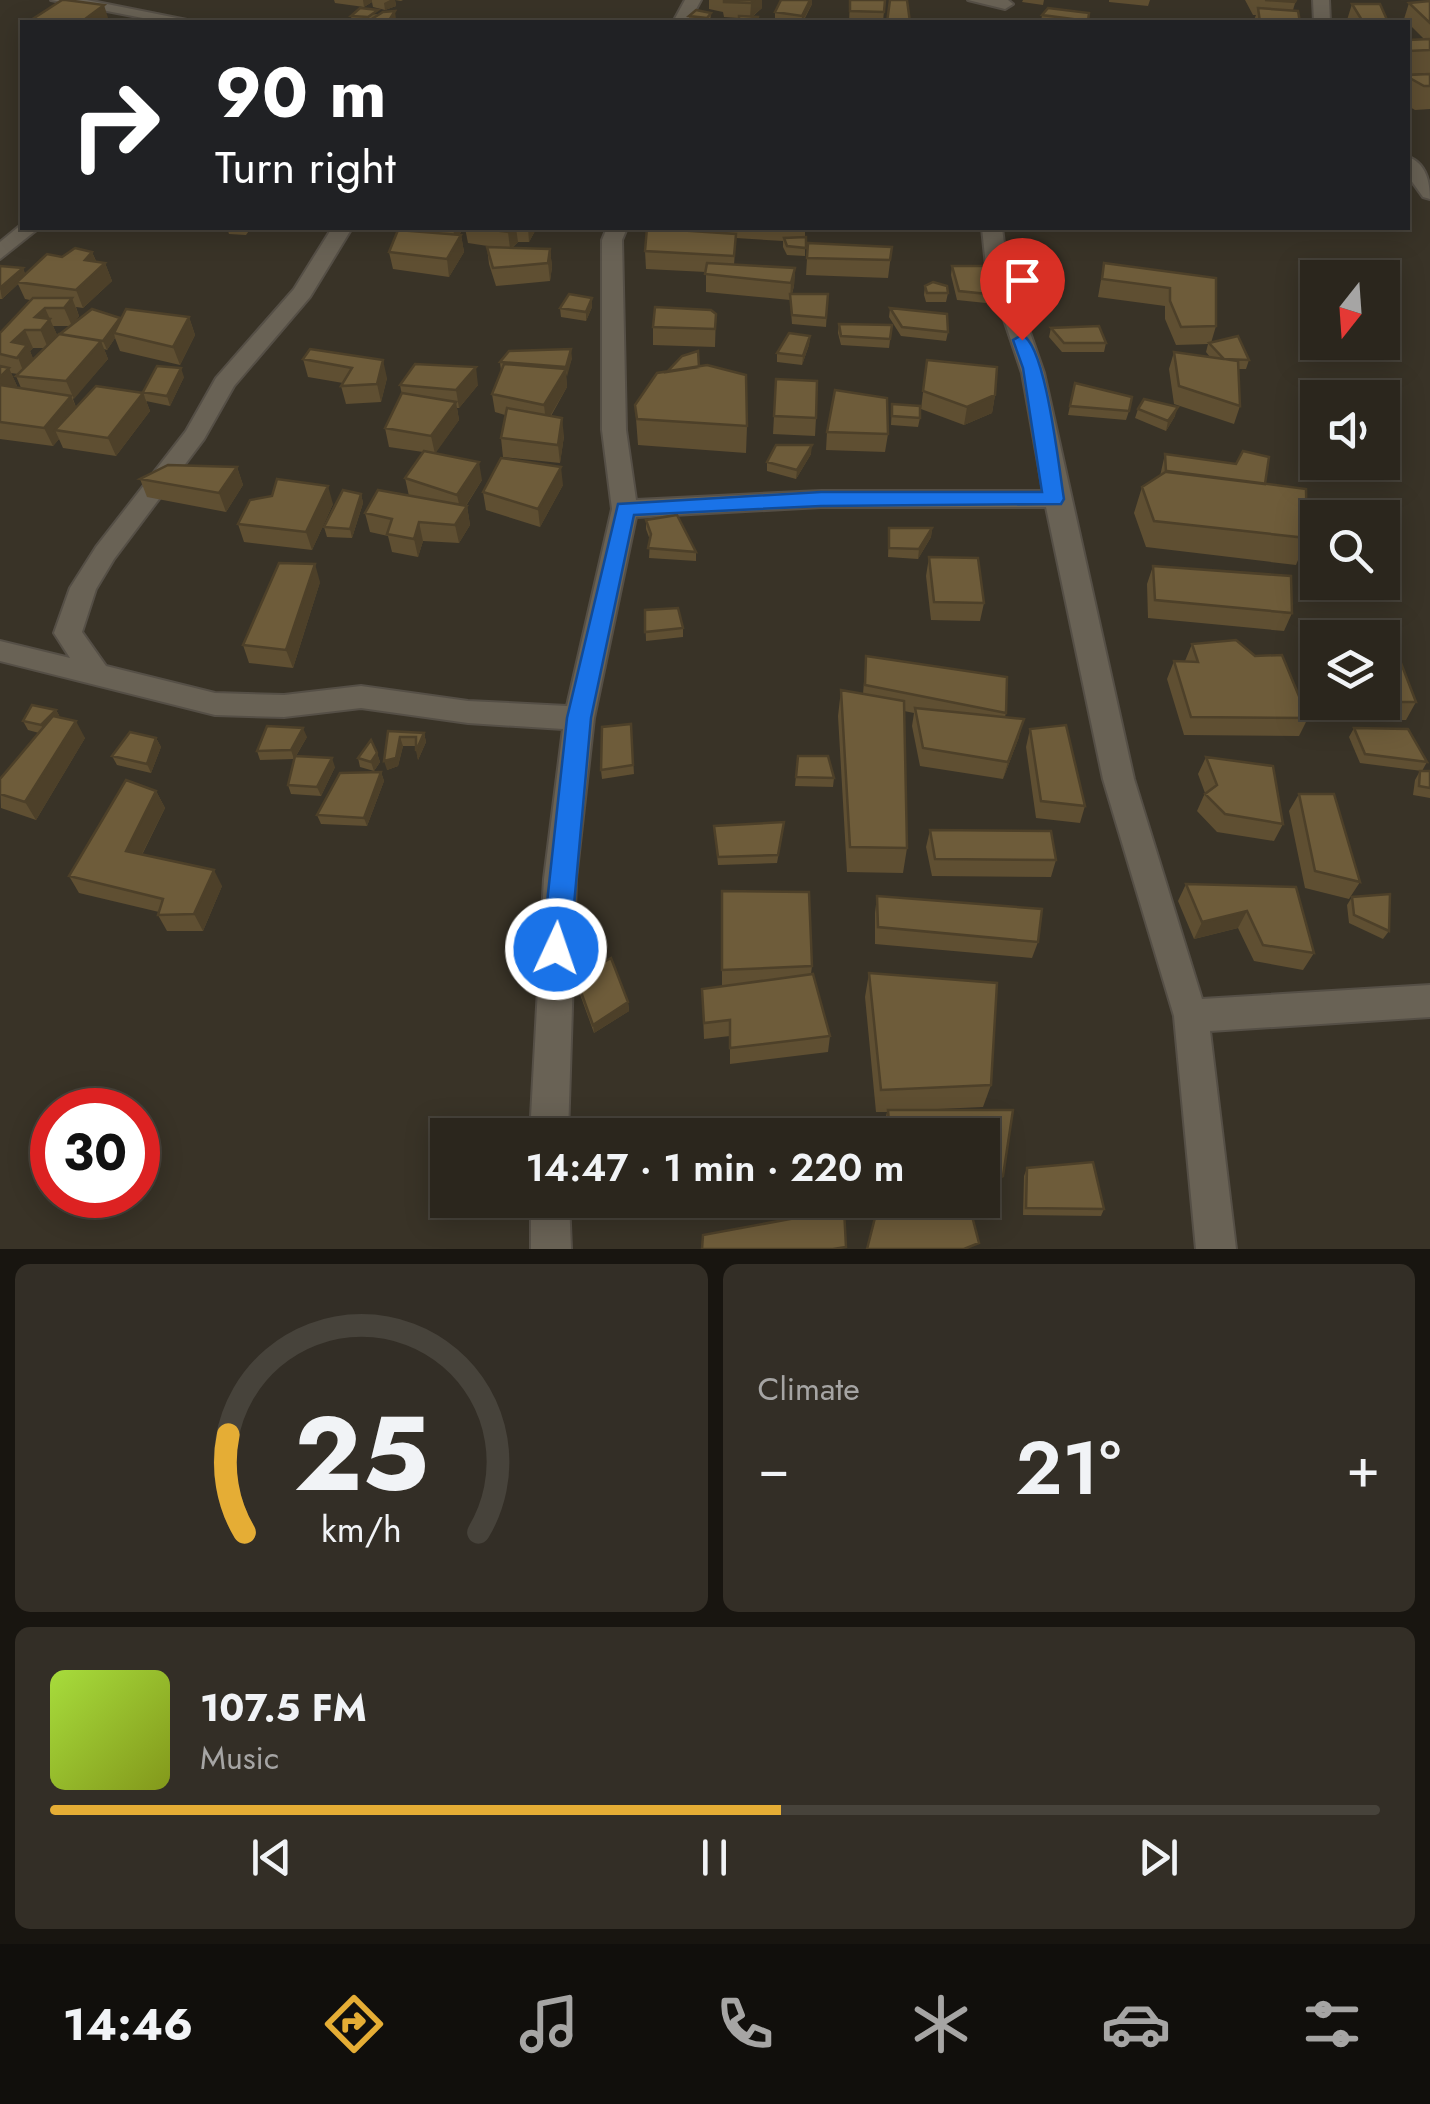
<!DOCTYPE html>
<meta charset="utf-8">
<style>
body{margin:0;font-family:Jost,sans-serif;background:#332e26;color:#f1f3f6;height:100vh;display:flex;flex-direction:column;font-size:38px;white-space:nowrap}
*{box-sizing:border-box;margin:0}
p{font-size:32px;color:#a6a5a4}
.icon{flex:none;width:55px;height:55px;fill:none;stroke:currentColor;stroke-width:2;stroke-linecap:round;stroke-linejoin:round}
.map{position:relative;height:1249px;overflow:hidden}
.drawer{display:flex;flex-direction:column;gap:15px;padding:15px;background:#181510;flex:1}
.drawer>*{flex:none}
.banner{position:absolute;left:20px;top:20px;width:1390px;height:210px;border-radius:0px;box-shadow:0 5px 25px #0003,0 0 0 2px #47433b;background:#202124;color:#fff;overflow:hidden}
.needle{width:65px;rotate:197deg}
.buttons{position:absolute;left:1300px;top:260px;display:grid;gap:20px}
.buttons a{display:grid;place-items:center;width:100px;height:100px;border-radius:0px;background:#2b261d;box-shadow:0 5px 25px #0003,0 0 0 2px #47433b;font-size:50px}
.speed{position:absolute;left:30px;top:1088px;display:flex;gap:20px;font-size:50px;font-weight:700;text-align:center}
.speed>*{display:grid;place-content:center;width:130px;height:130px;border-radius:50%;background:#2b261d;box-shadow:0 5px 25px #0003,0 0 0 2px #47433b;line-height:1}
.speed .limit{border:15px solid #d22;background:#fff;color:#111}
.pin{position:absolute;display:grid;place-items:center;width:85px;height:85px;color:#fff;margin:-102px -42px;border-radius:50% 50% 50% 0;rotate:-45deg;box-shadow:0 0 10px #0007}
.pin .icon{rotate:45deg}
.me{position:absolute;width:110px;margin:-55px;rotate:3deg;stroke-linejoin:round;filter:drop-shadow(0 0 8px #0008)}
.turn{display:flex;align-items:center;gap:35px;height:210px;padding:0 30px;font-size:45px}
.turn .icon{width:130px;height:130px;stroke-width:2.5}
.turn b{display:block;font-size:70px;line-height:85px}
.big{font-size:75px;font-weight:600;line-height:1.1}
.drawer .card{flex:1;display:flex;flex-direction:column;justify-content:center;gap:15px;min-width:0;padding:0 35px;border-radius:15px;background:#332e26}
.drawer .dial{align-items:center;gap:0}
.dial svg{height:260px;overflow:visible;fill:none;stroke:#47433b;stroke-width:7;stroke-linecap:round;text-anchor:middle}
.dial text{fill:#f1f3f6;stroke:none}
.song{display:flex;align-items:center;gap:30px}
.cover{width:120px;height:120px;border-radius:15px;background:linear-gradient(135deg,hsl(80 70% 55%),hsl(70 70% 35%))}
.played{height:10px;border-radius:5px;background:linear-gradient(90deg,#e5ad35 55%,#47433b 55%)}
.keys{display:flex;justify-content:space-around;direction:ltr}
.heat{display:flex;justify-content:space-between;align-items:center;font-size:55px;direction:ltr}
.drawer .tiles{flex:1;display:grid;gap:15px;grid-template-columns:1fr 1fr}
.card:last-child{grid-column:span 2}
.trip{position:absolute;left:430px;top:1118px;width:570px;height:100px;border-radius:0px;background:#2b261d;box-shadow:0 5px 25px #0003,0 0 0 2px #47433b;font-weight:600;line-height:100px;text-align:center}
.dock{display:flex;height:160px;justify-content:space-around;align-items:center;background:#110f0c;color:#a6a5a4}
.dock .icon{width:70px;height:70px}
.dock .selected{color:#e5ad35}
.dock b{font-size:45px;color:#f1f3f6}
.map>svg:first-child{display:block}
</style>
<div class="map">
<svg width="1430" height="1249" viewBox="0 0 1430 1249">
<rect width="100%" height="100%" fill="#393327"/>
<g fill="none" stroke-linecap="round" stroke-linejoin="round">
<defs>
<path id="minor" d="M51,0H87L197,22H163Z
M685,0H701L689,22H673Z
M968,0H1008L1013,4L1005,9Z
M22,224V228H39L0,259V242Z
M332,228H352L310,297L234,386L204,439L114,559L96,589L82,632L106,666L215,693L284,695L361,686L468,701L567,706L612,509L602,430V240L607,228H627L622,240L626,430L636,500L821,491H1043L1022,373L986,266L982,228H1002L1007,266L1044,373L1134,779L1202,999L1430,985V1017L1210,1031L1236,1249H1196L1174,1016L1103,779L1046,507H821L636,517L594,718L576,879L568,1135H530L544,879L563,729L468,723L361,708L284,717L215,715L0,661V641L70,658L54,633L70,588L96,547L186,431L216,378L294,289Z
M531,1200H569L571,1249H531Z"/>
<path id="tertiary" d="M1313,0H1329L1330,22H1314Z
M1408,157C1426,163 1430,182 1430,199L1423,197L1408,176Z"/>
</defs>
<!-- minor casing -->
<use href="#minor" stroke="#554f46" stroke-width="4"/>
<!-- tertiary casing -->
<use href="#tertiary" stroke="#554f46" stroke-width="4"/>
<!-- minor -->
<use href="#minor" fill="#696255" fill-rule="evenodd"/>
<!-- tertiary -->
<use href="#tertiary" fill="#696255" fill-rule="evenodd"/>
</g>
<!-- wall -->
<path fill="#5f4f32" fill-rule="evenodd" d="M334,0H403L401,1L395,0L396,6L385,10L373,7L372,2L364,7L335,3Z
M709,0H762V8L752,17L758,22H739V18L724,17L723,12L709,9Z
M781,0H812V4L803,22L775,20V12Z
M850,0H885L883,22H849Z
M1023,0H1044L1043,5L1022,2Z
M1109,0H1150L1148,6L1109,2Z
M1245,0H1296L1293,10L1300,22H1253L1256,15H1253Z
M1430,1V73L1408,74V40L1424,39L1404,19L1409,3Z
M1352,4L1388,22H1349L1347,20Z
M711,13L710,22H689V16Z
M1089,13L1088,22H1041L1042,15Z
M379,14L396,19L394,22H352L351,16Z
M1430,74V109L1415,110L1408,106V75Z
M227,228H251L246,235L229,234Z
M385,228H464L459,235H461L464,252L449,277L393,269L389,252L397,232L386,231Z
M465,228H534L535,231L529,242H518L512,248L550,249L552,267L550,281L496,286L489,264L487,247H494L468,243Z
M713,228H805V256L787,255L783,247V241L736,238L734,265L795,268L794,286L792,294H828L826,327L792,324L790,299V300L706,292V272L646,269L645,251L713,232Z
M808,243L892,247L888,278L806,275Z
M92,252L96,261L105,263L112,281L83,308L76,307L79,316L74,323L120,318V320L189,317L195,335L180,365L120,351L115,338L107,350L104,349L108,359L73,399L76,407L143,393L150,411L116,456L63,448L59,439L53,446L0,439V333L30,300L25,299L18,284L2,299H0V266L23,268L25,274L62,257ZM53,326H70L57,335ZM33,348H44L33,359L30,351ZM11,373L18,374L16,376L21,388L15,387L17,386Z
M1104,263L1216,278V326L1211,343L1249,360L1246,369H1238L1240,406L1234,424L1174,404L1169,369L1174,352L1210,357L1206,352L1208,344L1176,345L1165,319V306L1098,297Z
M952,266L988,294L986,303L957,300L951,275Z
M925,286L948,293L946,302H926L924,295Z
M592,307L586,321L561,317L560,308Z
M890,308L948,332L946,341L901,336L889,317Z
M716,314L715,347L653,345V327Z
M839,324L892,325L889,348L841,345L838,333Z
M1051,328L1106,343L1104,352H1062L1049,337Z
M810,336L809,345L802,365L777,362V353Z
M310,349L387,378L381,402L346,404L341,386L343,383L308,377L303,359Z
M572,358L566,376L567,387L551,416L564,436L560,463L503,457L501,438L505,415L495,412L492,394L501,371L500,362Z
M927,360L995,395L992,413L964,425L921,409Z
M699,367L747,426L746,453L638,445L635,405Z
M184,377L170,406L146,401L143,392Z
M776,379L816,418L815,436L773,434Z
M1075,383L1129,411L1126,420L1068,415Z
M400,385H478L459,408H457L459,420L435,453L482,480L466,506H467L470,525L459,543L423,541L418,557L392,552L388,536L370,532L365,513L409,496L405,478L423,452L389,447L385,428L402,395Z
M892,404L920,418L918,427L891,425Z
M1138,409L1175,416L1166,431L1135,418Z
M827,432L888,434L885,452L826,450Z
M811,454L796,479L767,471V462Z
M1165,454L1265,484L1307,538L1296,565L1146,547L1134,513L1142,487L1160,476Z
M237,467L243,485L226,512L147,497L140,479Z
M563,485L540,527L486,510L483,492Z
M361,494L363,503L352,538L327,537L324,527Z
M333,504L312,550L244,542L238,524Z
M646,520L696,552V561L649,558L650,540L646,529Z
M889,528H932L931,537L918,559L888,557Z
M929,557L984,603L980,621L931,620L926,576Z
M1153,566L1292,613L1284,631L1148,618L1147,584Z
M320,582L293,668L249,663L243,645Z
M645,610L683,628V637L646,641Z
M1389,632L1416,702L1406,720H1362L1358,702H1382V638H1354L1355,635Z
M1192,644L1308,718L1299,736L1184,735L1167,679L1174,661H1185Z
M866,656L1006,713L1005,717L1019,737L1003,779L920,766L912,726L914,713L904,711L907,848L903,873L847,872L838,716L841,690L863,694Z
M56,710L60,717L85,738L36,820L1,808L0,779L39,733L28,730L23,721Z
M631,724L634,774L602,779L601,770Z
M1354,728L1427,762L1422,771L1360,763L1349,737Z
M1030,729L1085,806L1080,823L1036,818L1026,747Z
M388,731L424,733L426,742L418,760L416,746H403L398,766L387,770Z
M307,737L296,756L335,767L321,796L291,794L288,785L294,759L260,760L257,751Z
M156,738L161,747L151,773L117,765L112,756Z
M377,753L380,762L374,771L360,767L358,758Z
M798,756L834,778L833,787L795,786Z
M1206,757L1283,824L1274,841L1217,832L1197,811L1205,793L1198,774Z
M1420,771H1430V798L1413,795L1415,780Z
M381,772L384,781L367,826L321,824L317,815Z
M156,791L165,808L142,855L222,886L203,931H167L158,915L159,912L79,893L69,876Z
M1299,794L1360,882L1349,899L1305,888L1289,811Z
M714,826L783,831L777,863L718,865Z
M930,830L1056,860L1051,877L932,876L926,847Z
M1186,884L1296,887L1314,953L1303,970L1254,961L1238,928L1194,939L1178,901Z
M722,891L812,966L811,974L830,1036L828,1052L730,1064V1036L704,1039L702,989L722,986Z
M877,896L1038,942L1032,958L875,944V913Z
M1352,897L1389,931L1383,939L1349,923L1347,905Z
M869,973L997,983L991,1085L983,1107L916,1110H1013L1003,1176L997,1190H982V1135H885L884,1125L887,1112H876L865,997Z
M576,978L628,1002L629,1011L594,1033L577,986Z
M1027,1168L1104,1209L1101,1216L1023,1215L1024,1176Z"/>
<!-- shaded-wall -->
<path fill="#4d4029" d="M363,0H372V2L364,7Z
M390,0H395L396,6L385,10L384,3Z
M754,0H762V8L750,18L751,3Z
M810,0H812V4L802,22V16Z
M104,5L109,21L107,22H81Z
M395,11L396,19L394,22H388Z
M453,228H464L455,240Z
M513,228H516L518,242L510,249L508,232Z
M528,228H534L535,231L529,242Z
M461,235L464,252L449,277L447,259Z
M550,249L552,267L550,281L548,263Z
M92,252L99,269L105,263L112,281L83,308L76,290L85,260Z
M23,268L26,277L17,282L18,284L2,299L0,288Z
M795,268L794,286L790,300L791,283Z
M72,298L79,316L72,326L64,308Z
M592,298V307L586,321V312Z
M45,308L58,337L48,348L35,317Z
M189,317L195,335L180,365L173,347Z
M120,318L123,327L114,333L115,338L107,350L103,341Z
M25,330L33,348L30,351L35,363L25,376L12,342Z
M810,336L809,345L802,365L803,356Z
M101,341L108,359L74,399L66,381Z
M571,349L572,358L567,377L566,367Z
M383,360L387,378L381,402L377,384Z
M476,367L478,385L459,408L456,390Z
M9,368L17,386L0,404V377Z
M181,368L184,377L170,406L167,396Z
M566,369L567,387L546,423L544,405Z
M143,393L150,411L116,456L108,438Z
M995,395L992,413L964,425L967,407Z
M71,396L79,414L55,430L59,439L53,446L44,428Z
M456,402L459,420L435,454L431,436Z
M1178,407L1175,416L1166,431L1168,421Z
M562,418L564,436L560,463L558,445Z
M812,445L811,454L796,479L797,470Z
M479,462L482,480L461,513L457,495Z
M237,467L243,485L226,512L219,493Z
M561,467L563,485L540,527L538,509Z
M328,486L333,504L312,550L306,532Z
M361,494L363,503L352,538L350,529Z
M467,506L470,525L459,543L455,525Z
M419,522L423,541L418,557L414,539Z
M932,528L931,537L918,559L919,549Z
M315,564L320,582L293,668L286,650Z
M56,710L61,719L46,734L41,725Z
M1024,719L1019,737L1003,779L1008,762Z
M76,721L85,738L36,820L25,802Z
M303,728L307,737L294,759L291,750Z
M424,733L426,742L418,760L416,751Z
M400,737L403,746L398,766L387,770L384,761Z
M156,738L161,747L151,773L147,764Z
M377,753L380,762L374,771L371,762Z
M332,758L335,767L321,796L317,787Z
M381,772L384,781L367,826L364,818Z
M156,791L165,808L135,868L126,851Z
M214,870L222,886L203,931L194,914Z
M1247,911L1238,928L1194,939L1202,922Z
M628,1002L629,1011L594,1033L593,1025Z"/>
<!-- building -->
<path fill="#6e5c3a" stroke="#4d4029" stroke-width="2.5" d="M62,0H66L104,5L81,22H28Z
M724,0H754L751,3L724,2Z
M781,0H810L802,16L775,12Z
M850,0H885L884,12L850,11Z
M890,0H907L910,22H887Z
M1265,0H1296L1295,2Z
M1430,1V23L1409,3Z
M1352,4H1380L1388,22H1363Z
M360,8L378,10L368,17L351,16Z
M1048,8L1089,13L1088,21L1042,15Z
M1258,8L1298,11L1300,22H1260Z
M696,10L711,13L707,18L689,16Z
M395,11L388,22H367L383,12Z
M739,16L758,17L757,22L739,20Z
M1430,39V50L1408,51V40Z
M1430,74V86H1424L1408,77V75Z
M478,228H513L508,232Z
M647,228L736,234L734,256L645,251Z
M398,230L461,235L447,259L389,252Z
M806,237V248L787,246L784,238Z
M808,243L892,247L890,260L807,258Z
M487,247L550,249L548,263L493,268Z
M75,248L92,252L85,260L105,263L76,290L17,282L47,254L62,257Z
M707,263L795,268L791,283L705,274Z
M1104,263L1216,278V326L1181,327L1170,301V288L1102,279Z
M0,266L23,268L0,288Z
M952,266H987L988,294L959,291Z
M933,282L947,286L948,293H927L925,286Z
M569,294L592,298L586,312L560,308Z
M790,294H828L826,318L792,315Z
M33,298H72L64,308H45L35,317L50,319L41,330H25L12,342L27,345L17,358L0,354V333Z
M655,307L711,310L716,314L715,329L653,327Z
M890,308L947,314L948,332L902,327Z
M92,309L120,318L103,341L60,334Z
M126,309L189,317L173,347L114,333Z
M839,324L892,325L890,339L841,336Z
M1099,326L1106,343H1064L1051,328Z
M789,333L810,336L803,356L777,353Z
M59,334L101,341L66,381L16,376Z
M1238,336L1249,360L1224,359L1209,343Z
M310,349L383,360L377,384L341,386L352,368L303,359Z
M571,349L566,367L500,362L509,351Z
M698,351L699,367L667,372L682,356Z
M1174,352L1238,361L1240,406L1179,386Z
M927,360L997,367L995,395L967,407L923,391Z
M415,364L476,367L456,390L400,385Z
M504,364L566,369L544,405L492,394Z
M707,365L746,375L747,426L637,419L635,405L657,373Z
M0,366L9,368L0,377Z
M157,366L181,368L167,396L143,392Z
M776,379L817,381L816,418L774,416Z
M1075,383L1132,397L1129,411L1070,406Z
M0,385L71,396L44,428L0,422Z
M96,386L143,393L108,438L55,430Z
M835,390L887,398L888,434L827,432Z
M402,393L456,402L431,436L385,428Z
M1144,399L1178,407L1168,421L1138,409Z
M892,404L920,406V418L892,416Z
M507,408L562,418L558,445L501,438Z
M776,445H812L797,470L767,462Z
M424,451L479,462L457,495L405,478Z
M1243,451L1269,457L1265,484L1166,472L1165,454L1236,464Z
M501,458L561,467L538,509L483,492Z
M168,465L237,467L219,493L140,479Z
M1167,471L1306,489L1307,538L1154,521L1142,487Z
M277,479L328,486L306,532L238,524L250,500L272,496Z
M343,490L361,494L350,529L324,527Z
M378,490L467,506L455,525L419,522L414,539L387,534L392,519L365,513Z
M677,515L696,552L648,548L651,534L646,520Z
M889,528H932L919,549L889,548Z
M929,557L978,558L984,603L934,602Z
M279,563L315,564L286,650L243,645Z
M1153,566L1291,576L1292,613L1155,600Z
M678,608L683,628L645,632V610Z
M1389,632L1416,702H1382V638H1355V635Z
M1236,640L1255,656L1282,655L1308,718L1191,717L1174,661L1198,662L1192,644Z
M866,656L1007,677L1006,713L865,685Z
M841,690L904,701L907,848L850,847Z
M32,705L56,710L41,725L23,721Z
M915,708L1024,719L1008,762L923,748Z
M53,716L76,721L25,802L0,794V779Z
M631,724L633,765L601,770L602,727Z
M1066,725L1085,806L1041,801L1030,729Z
M267,726L303,728L291,750L257,751Z
M1354,728L1408,729L1427,762L1365,754Z
M388,731L424,733L416,751V737H400L396,758L384,761Z
M130,732L156,738L147,764L112,756Z
M371,740L377,753L371,762L358,758Z
M295,756L332,758L317,787L288,785Z
M798,756H828L834,778L796,777Z
M1206,757L1273,766L1283,824L1225,814L1205,794L1217,785Z
M1420,771H1430V788L1419,786Z
M381,772L364,818L317,815L340,773Z
M126,780L156,791L126,851L214,870L194,914L158,915L163,899L69,876Z
M1299,794H1334L1360,882L1315,871Z
M784,822L778,855L718,857L714,826Z
M930,830L1051,831L1056,860L935,859Z
M1186,884L1296,887L1314,953L1263,945L1247,911L1202,922Z
M722,891L809,892L812,966L722,970Z
M1390,894L1389,931L1354,915L1352,897Z
M877,896L1042,909L1038,942L878,927Z
M611,958L628,1002L593,1025L576,978Z
M869,973L997,983L991,1085L881,1090Z
M813,974L830,1036L730,1048V1020L704,1023L702,989Z
M888,1110H1013L1003,1176H982V1135H890Z
M728,1132V1135H625Z
M1093,1162L1104,1209L1026,1208L1027,1168Z
M878,1206L971,1212L979,1243L964,1249H867Z
M844,1209L846,1247L833,1249H702L703,1235Z"/>
<!-- route -->
<path fill="#1a73e8" stroke="#114b97" stroke-width="2.5" d="M1022,335C1046,344 1059,470 1064,499L1061,504L821,506L634,515L591,718L570,949L566,958L556,962L546,958L542,949L567,718L618,504L821,492H1042L1023,368L1013,340Z"/>
</svg>
<div class="buttons">
<a><svg class="needle" viewBox="-14 -14 28 28"><path d="M0-13l5 13h-10z" fill="#e53935"/><path d="M0 13l5-13h-10z" fill="#a6a5a4"/></svg></a>
<a><svg class="icon" aria-label="sound" viewBox="0 0 24 24"><path d="M4 9h4l5-4v14l-5-4H4zM17 9q2 3 0 6"/></svg></a>
<a><svg class="icon" aria-label="search" viewBox="0 0 24 24"><circle cx="10" cy="10" r="6"/><path d="M15 15l6 6"/></svg></a>
<a><svg class="icon" aria-label="layers" viewBox="0 0 24 24"><path d="M12 4l9 5-9 5-9-5zM3 14l9 5 9-5"/></svg></a>
</div>
<div class="speed"><div class="limit">30</div></div>
<div class="pin" style="left:1022px;top:340px;background:#d93025"><svg class="icon" aria-label="arrive" viewBox="0 0 24 24"><path d="M6 21V4h12l-3 4 3 4H6"/></svg></div>
<svg class="me" style="left:556px;top:949px" viewBox="-20 -20 40 40"><circle r="17" fill="#1a73e8" stroke="#fff" stroke-width="3"/><path d="M0-11L8 9 0 5-8 9z" fill="#fff"/></svg>
<div class="trip">14:47 · 1 min · 220 m</div>
<div class="banner">
<div class="turn"><svg class="icon" aria-label="right" viewBox="0 0 24 24"><path d="M7 20v-9h11M14 6l5 5-5 5"/></svg><div><b>90 m</b>Turn right</div></div>
</div>
</div>
<section class="drawer">
<div class="tiles">
<div class="card dial"><svg viewBox="0 0 100 80">
<path d="M14 69A42 42 0 1 1 86 69"/>
<path d="M14 69A42 42 0 0 1 9 39" stroke="#e5ad35"/>
<text x="50" y="56" font-size="32" font-weight="700">25</text>
<text x="50" y="72" font-size="11">km/h</text>
</svg></div>
<div class="card"><p>Climate</p>
<div class="heat"><a>−</a><b class="big">21°</b><a>+</a></div>
</div>
<div class="card">
<div class="song"><i class="cover"></i><div><b>107.5 FM</b><p>Music</p></div></div>
<div class="played"></div>
<div class="keys"><svg class="icon" aria-label="previous" viewBox="0 0 24 24"><path d="M18 5L8 12l10 7zM5 5v14"/></svg><svg class="icon" aria-label="pause" viewBox="0 0 24 24"><path d="M8 5v14M16 5v14"/></svg><svg class="icon" aria-label="next" viewBox="0 0 24 24"><path d="M6 5l10 7-10 7zM19 5v14"/></svg></div>
</div>
</div>
</section>
<nav class="dock">
<b>14:46</b>
<svg class="icon selected" aria-label="directions" viewBox="0 0 24 24"><path d="M12 3l9 9-9 9-9-9zM9 14v-3h6M13 9l2 2-2 2"/></svg>
<svg class="icon" aria-label="music" viewBox="0 0 24 24"><path d="M9 18V5l10-2v13"/><circle cx="6" cy="18" r="3"/><circle cx="16" cy="16" r="3"/></svg>
<svg class="icon" aria-label="phone" viewBox="0 0 24 24"><path d="M5 4h4l2 5-3 2q2 4 5 5l2-3 5 2v4C11 20 4 13 5 4z"/></svg>
<svg class="icon" aria-label="climate" viewBox="0 0 24 24"><path d="M12 3v18M4 7l16 10M4 17L20 7"/></svg>
<svg class="icon" aria-label="car" viewBox="0 0 24 24"><path d="M5 17H2v-5l4-1 3-4h7l3 4 3 1v5h-3M9 17h6M6 11h13"/><circle cx="7" cy="17" r="2"/><circle cx="17" cy="17" r="2"/></svg>
<svg class="icon" aria-label="filters" viewBox="0 0 24 24"><path d="M4 7h16M4 17h16"/><circle cx="9" cy="7" r="2"/><circle cx="15" cy="17" r="2"/></svg>
</nav>
